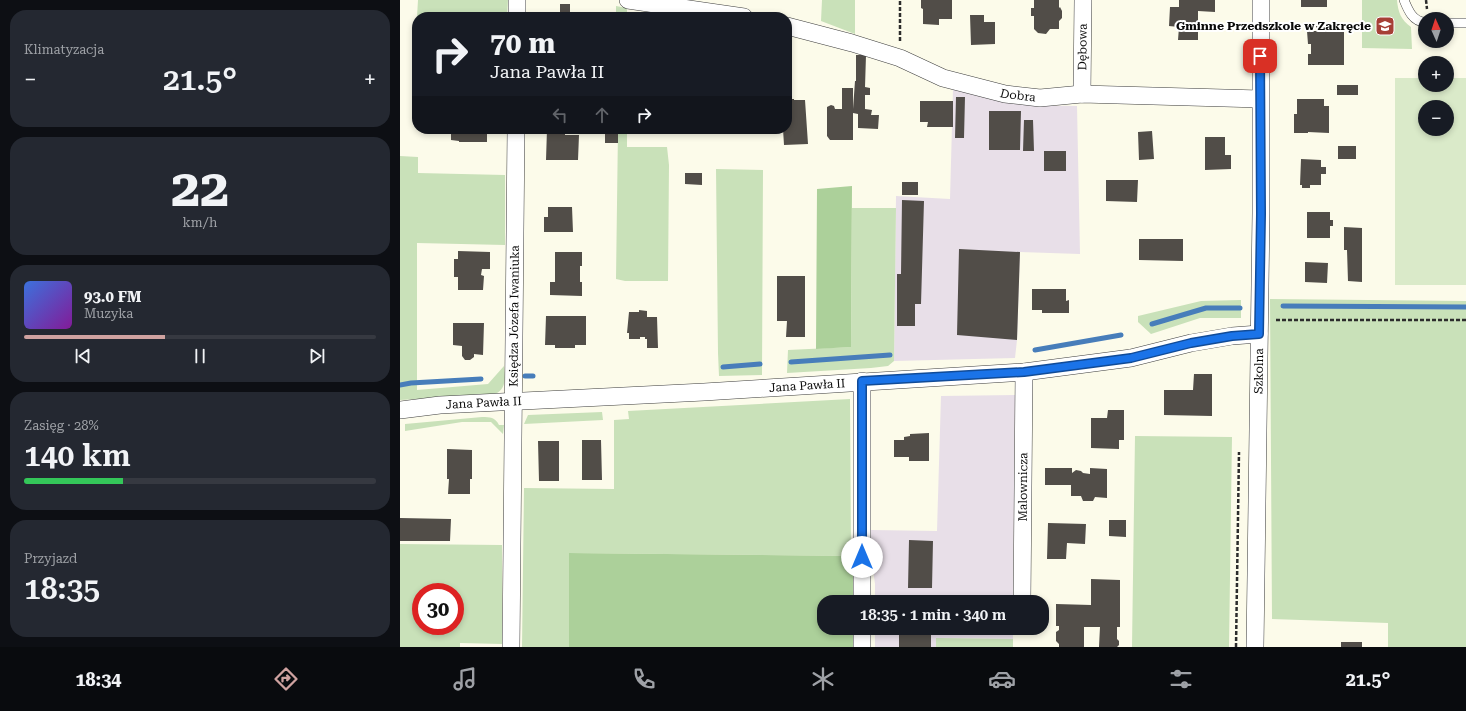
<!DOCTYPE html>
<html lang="pl">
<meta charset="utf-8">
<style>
body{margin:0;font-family:"Roboto Serif",serif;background:#242831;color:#f1f3f6;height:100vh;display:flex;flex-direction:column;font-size:15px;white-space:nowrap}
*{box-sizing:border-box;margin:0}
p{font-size:13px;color:#9ea1a6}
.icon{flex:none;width:22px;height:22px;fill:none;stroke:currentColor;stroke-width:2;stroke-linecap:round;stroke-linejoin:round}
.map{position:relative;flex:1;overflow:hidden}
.side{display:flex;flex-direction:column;gap:10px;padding:10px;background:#0d0f14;width:400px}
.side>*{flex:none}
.hud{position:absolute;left:12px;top:12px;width:380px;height:122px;border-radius:16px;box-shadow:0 2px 6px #0003;background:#171b24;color:#f1f3f6;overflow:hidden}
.needle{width:26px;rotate:357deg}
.controls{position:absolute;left:1018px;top:12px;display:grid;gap:8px}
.controls a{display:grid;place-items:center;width:36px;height:36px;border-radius:50%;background:#171b24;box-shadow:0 2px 6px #0003;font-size:20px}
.speed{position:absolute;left:12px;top:583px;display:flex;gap:8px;font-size:20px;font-weight:700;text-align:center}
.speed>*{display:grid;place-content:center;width:52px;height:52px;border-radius:50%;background:#171b24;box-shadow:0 2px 6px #0003;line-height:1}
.speed .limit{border:6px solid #d22;background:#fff;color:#111}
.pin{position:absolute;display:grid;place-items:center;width:34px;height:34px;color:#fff;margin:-17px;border-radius:8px;box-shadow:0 2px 6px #0006}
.me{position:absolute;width:44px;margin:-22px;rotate:0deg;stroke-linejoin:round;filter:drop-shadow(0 0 3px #0008)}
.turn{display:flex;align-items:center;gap:14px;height:84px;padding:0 12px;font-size:18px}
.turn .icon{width:52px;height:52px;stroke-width:2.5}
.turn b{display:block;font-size:28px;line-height:34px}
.lanes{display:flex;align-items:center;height:38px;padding:0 12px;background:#0003;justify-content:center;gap:20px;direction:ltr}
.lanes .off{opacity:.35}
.big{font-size:30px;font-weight:600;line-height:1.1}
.side .card{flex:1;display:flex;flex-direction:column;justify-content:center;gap:6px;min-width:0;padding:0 14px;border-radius:16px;background:#242831}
.side .dial{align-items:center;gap:0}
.dial b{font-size:52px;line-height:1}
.song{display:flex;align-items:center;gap:12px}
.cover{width:48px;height:48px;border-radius:6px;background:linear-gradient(135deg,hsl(220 70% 55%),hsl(290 70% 35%))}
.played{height:4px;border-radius:2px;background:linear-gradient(90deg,#cfa2a0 40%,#363941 40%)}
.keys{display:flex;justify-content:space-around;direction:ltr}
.heat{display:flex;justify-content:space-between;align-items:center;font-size:22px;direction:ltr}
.charge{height:6px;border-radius:3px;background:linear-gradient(90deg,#34c759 28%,#363941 0)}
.trip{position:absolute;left:417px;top:595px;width:232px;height:40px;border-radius:16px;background:#171b24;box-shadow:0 2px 6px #0003;font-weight:600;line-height:40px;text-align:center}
.dock{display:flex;height:64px;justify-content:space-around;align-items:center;background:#090b0e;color:#9ea1a6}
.dock .icon{width:28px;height:28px}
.dock .active{color:#cfa2a0}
.dock b{font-size:18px;color:#f1f3f6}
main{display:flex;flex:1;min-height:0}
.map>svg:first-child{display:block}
</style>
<main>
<section class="side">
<div class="card"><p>Klimatyzacja</p>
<div class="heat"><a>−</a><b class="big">21.5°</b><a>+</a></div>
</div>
<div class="card dial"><b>22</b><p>km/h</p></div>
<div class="card">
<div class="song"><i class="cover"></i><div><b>93.0 FM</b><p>Muzyka</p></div></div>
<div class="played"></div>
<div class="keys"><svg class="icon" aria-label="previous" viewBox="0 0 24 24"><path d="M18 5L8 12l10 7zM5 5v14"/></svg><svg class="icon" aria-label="pause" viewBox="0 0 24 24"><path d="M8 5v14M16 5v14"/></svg><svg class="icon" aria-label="next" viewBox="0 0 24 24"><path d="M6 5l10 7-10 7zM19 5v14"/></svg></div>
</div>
<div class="card"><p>Zasięg · 28%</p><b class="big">140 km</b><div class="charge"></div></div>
<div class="card"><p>Przyjazd</p><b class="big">18:35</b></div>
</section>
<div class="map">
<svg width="1066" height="647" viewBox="0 0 1066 647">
<rect width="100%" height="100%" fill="#fcfbea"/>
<!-- industrial -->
<path fill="#e8dfe8" d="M553,89L623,105L677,106L680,254L620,252L617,340L615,358L494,361L496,196L550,199Z
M615,395L613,602H475V584L471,555V530L537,531L541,396Z
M475,628H613V639L537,638L536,647H475Z"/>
<!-- green -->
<path fill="#c9e1b9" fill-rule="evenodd" d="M18,0H108L107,17H17Z
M422,0H455V34L421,21Z
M962,0H997C998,12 1001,20 1011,27L1012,49L962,48Z
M216,6L227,8V17H216Z
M218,129H227V147H267L269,165L268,281H225L216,279Z
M0,156L18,157V173L105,175V245L17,243V390L88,384L104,366C105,379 107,389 93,395L0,400Z
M316,169L363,170L362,375L319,376L318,353Z
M452,208H496L494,361L488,366L471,368L387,373L388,350L451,347Z
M870,299L1066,301V647H988V623L872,619Z
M841,300V318H800L751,334L738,322V316L801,301Z
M450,399L451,556L169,553V647H122L124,488L214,489V420L229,419L228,411Z
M202,412L203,420L124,424L128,415Z
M82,417C90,417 95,417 99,425H104L103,434L91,422H62L5,431V424Z
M735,436L832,437L829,647H732Z
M0,544L102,545V644L60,643V647H0ZM21,592H55V626H21Z
M536,638L613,639V647H536Z"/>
<!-- forest -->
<path fill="#acd09a" d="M452,186L451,347L416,349L417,189Z
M169,553L451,556L457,590V602H424V628H457V647H169Z"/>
<!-- pitch -->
<path fill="#daeac9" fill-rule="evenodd" d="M995,78H1025V85H1047V78H1066V285H995ZM1025,107H1047V129H1025Z"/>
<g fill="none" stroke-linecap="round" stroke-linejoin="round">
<!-- stream -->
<path stroke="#477dba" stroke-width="5" d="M883,306L1066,307
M752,324L806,308H840
M635,350L721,335
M391,362L490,355
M323,367L360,364
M125,376H133
M0,385L11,383L81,379"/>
</g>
<!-- building -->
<path fill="#514d48" d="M521,0H552V19H539V25L523,24V9L521,8Z
M634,0H659V8L660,7L662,11V18L659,21V29H650L646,34L638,33L634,29V16H631V8H634Z
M779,0H815V12L798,11V40H778L779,27L769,26L770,7H779Z
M901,0H927V7H901Z
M160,4H170V17H160Z
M570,15H584V22H595V44L571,45Z
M916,26H925V31H929V26H939V30H944V65H908V54H911V44H908L907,31H916Z
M456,55H466L465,87L470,88V95H465V109L472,110L471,115H479L478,129L458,128V114L453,113V140H430L427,136V107L431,105L434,106L435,109H442V88H453V109L455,81H456Z
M937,85H958V95H937Z
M556,97H565L564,138H555Z
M387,99H394V100H405L408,144L384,145L383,129H387Z
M897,99H924V106H929V133L908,132V133H894V114H897Z
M520,101H553V127H527L528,122H520Z
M589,111H621L620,150H589Z
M624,120H633L634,151H623Z
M42,129H79V131H87V142H59V141L51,140V132H42Z
M147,129H165V135H179L178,160H146Z
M205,129H218V143H205Z
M752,131L754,159L739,160L738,132Z
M805,137H825V155H831V169L805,170Z
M938,146H956V159H938Z
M644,151H666V171H644Z
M901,159L921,160V167H926V174H921V185H910V188H902V185H900Z
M285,173H302V185L285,184Z
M706,180H738L737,202L706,201Z
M502,182H518V195H502Z
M502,200L524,201L521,304H515V326H497V274H501Z
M148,207H172L173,232H144V217H148Z
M907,212H930V220H933V226H930V238H907Z
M944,227L962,228V282L948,281L947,250H944Z
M739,239H783V261L739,260Z
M559,249L620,252L617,340L557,335Z
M58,251L90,252V269H82L81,275L84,276L83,290H58V277H54V259H58Z
M155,252H182V266H180V282H182V296L150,295V282H155Z
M905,262L928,263L927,283L905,282Z
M377,276H405V337H386L387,321H377Z
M632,289H666V301L669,300V313H642V310H632Z
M239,310L247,311V317H257L258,348H247V339H245V337H240V339H229V333H227L229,312H239Z
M146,316H186V345H175V348H155V345H145Z
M53,323H84L83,355L74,354V357L70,360H65L62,356V346L53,345Z
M794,374H812V416L764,415V390H793Z
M708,410H724V440H719V449L691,448V418H707Z
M529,433V461H509V457H494V440H504V437L510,436V434Z
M182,440H201L202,480H182Z
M138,441H159V481H139Z
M47,449L72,450V479H70V494H48L49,479H47Z
M645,468H672V473L676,470L681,471L683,473L690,474V468L707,469V498L695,497L693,501H683L681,496H671V485H645Z
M0,518L51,519L50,541H0Z
M709,520H726V537L709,536Z
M648,523L686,524L685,544L667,543L666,559H647Z
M509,540L533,541L532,588H508Z
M691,579L720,580V627H717V639L719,641V645L717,647H699L700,627H684V647H659V644L656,641V632L659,630V626H656V604L691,605Z
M500,599H531V602H500Z
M499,628H531V647H499Z
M941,642H962V647H941Z"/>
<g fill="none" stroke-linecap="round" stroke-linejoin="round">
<defs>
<path id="service" d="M1004,0C1008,10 1013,22 1025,22
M1047,23H1066"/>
<g id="minor">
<path d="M228,0L344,17"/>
<path d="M117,17V0"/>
<path id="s1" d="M387,26L452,43L500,58L543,78L605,94L640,98L682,94L860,99"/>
<path id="s2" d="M682,94L683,0"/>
<path d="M462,381V602"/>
<path id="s3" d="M0,410L40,405L304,392L624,372L731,358L791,343L832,336L859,334"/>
<path id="s4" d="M622,602L624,372"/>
<path d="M462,628V647"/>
<path id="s5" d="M111,647L116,129"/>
<path id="s6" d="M855,647L861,213V0"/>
</g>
</defs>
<!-- service casing -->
<use href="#service" stroke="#3d3d3d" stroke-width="10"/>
<!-- minor casing -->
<use href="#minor" stroke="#3d3d3d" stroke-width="18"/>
<!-- path -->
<path stroke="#2c2c2c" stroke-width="2.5" stroke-dasharray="4 2" stroke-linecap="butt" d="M1026,0L1027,9
M500,41V0
M876,320H1066
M836,647L839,452"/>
<!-- service -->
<use href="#service" stroke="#fff" stroke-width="9"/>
<!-- minor -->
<use href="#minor" stroke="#fff" stroke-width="17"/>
</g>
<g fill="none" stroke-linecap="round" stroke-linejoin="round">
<defs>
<path id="route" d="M462,557V381L624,372L731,358L791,343L832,336L859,334L861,214L860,56"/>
</defs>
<!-- route casing -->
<use href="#route" stroke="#114b97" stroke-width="10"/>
<!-- route -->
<use href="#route" stroke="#1a73e8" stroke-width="7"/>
</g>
<!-- icons -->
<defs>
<symbol id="school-square" viewBox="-11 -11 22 22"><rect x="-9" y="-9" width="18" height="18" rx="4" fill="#a63f36" stroke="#fff"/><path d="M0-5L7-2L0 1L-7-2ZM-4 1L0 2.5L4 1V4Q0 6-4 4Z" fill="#fff"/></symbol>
</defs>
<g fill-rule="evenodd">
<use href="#school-square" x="974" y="15" width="22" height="22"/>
</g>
<g text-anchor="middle" stroke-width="4" stroke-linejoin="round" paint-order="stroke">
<!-- poi labels -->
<g font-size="12" font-weight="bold" fill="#0a0a0a" stroke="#fff" text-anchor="end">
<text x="971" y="30">Gminne Przedszkole w Zakręcie</text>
</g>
<!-- street labels -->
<g font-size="12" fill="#0a0a0a" stroke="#fff">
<text dy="4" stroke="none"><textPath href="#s2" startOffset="47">Dębowa</textPath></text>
<text dy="4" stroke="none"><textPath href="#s1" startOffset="242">Dobra</textPath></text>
<text dy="4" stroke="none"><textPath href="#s5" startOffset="331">Księdza Józefa Iwaniuka</textPath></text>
<text dy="4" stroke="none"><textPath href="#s6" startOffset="276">Szkolna</textPath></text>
<text dy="4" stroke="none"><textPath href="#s3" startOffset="408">Jana Pawła II</textPath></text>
<text dy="4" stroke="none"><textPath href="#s3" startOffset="84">Jana Pawła II</textPath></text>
<text dy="4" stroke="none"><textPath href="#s4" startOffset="115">Malownicza</textPath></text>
</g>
</g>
</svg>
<div class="controls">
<a><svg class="needle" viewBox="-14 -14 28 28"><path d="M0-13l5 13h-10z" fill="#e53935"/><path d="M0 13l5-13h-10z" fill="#9ea1a6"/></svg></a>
<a>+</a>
<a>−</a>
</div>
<div class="speed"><div class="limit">30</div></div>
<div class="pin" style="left:860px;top:56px;background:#d93025"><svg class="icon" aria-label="arrive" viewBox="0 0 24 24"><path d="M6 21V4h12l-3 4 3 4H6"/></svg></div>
<svg class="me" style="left:462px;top:557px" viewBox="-20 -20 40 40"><circle r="19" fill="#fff"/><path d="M0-13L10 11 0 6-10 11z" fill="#1a73e8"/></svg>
<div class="trip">18:35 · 1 min · 340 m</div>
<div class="hud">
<div class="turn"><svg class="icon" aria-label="right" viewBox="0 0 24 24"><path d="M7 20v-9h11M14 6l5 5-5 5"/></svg><div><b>70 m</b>Jana Pawła II</div></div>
<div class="lanes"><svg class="icon off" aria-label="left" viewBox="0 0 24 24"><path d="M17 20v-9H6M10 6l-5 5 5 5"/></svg><svg class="icon off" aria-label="ahead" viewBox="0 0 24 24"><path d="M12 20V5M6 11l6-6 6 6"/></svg><svg class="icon" aria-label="right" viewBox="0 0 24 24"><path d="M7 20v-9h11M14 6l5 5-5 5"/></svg></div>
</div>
</div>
</main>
<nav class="dock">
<b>18:34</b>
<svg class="icon active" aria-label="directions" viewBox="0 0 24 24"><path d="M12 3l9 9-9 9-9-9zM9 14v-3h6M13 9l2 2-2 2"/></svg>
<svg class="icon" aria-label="music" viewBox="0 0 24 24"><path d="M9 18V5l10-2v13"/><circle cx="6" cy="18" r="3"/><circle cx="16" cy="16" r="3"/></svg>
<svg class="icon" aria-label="phone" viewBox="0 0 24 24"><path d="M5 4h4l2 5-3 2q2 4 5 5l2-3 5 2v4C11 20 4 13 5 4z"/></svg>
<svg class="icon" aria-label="climate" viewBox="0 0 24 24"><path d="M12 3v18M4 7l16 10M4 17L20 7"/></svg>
<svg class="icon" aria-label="car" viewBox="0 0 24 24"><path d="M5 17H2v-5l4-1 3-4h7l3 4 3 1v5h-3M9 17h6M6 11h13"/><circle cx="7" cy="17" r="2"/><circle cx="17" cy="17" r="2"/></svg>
<svg class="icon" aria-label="filters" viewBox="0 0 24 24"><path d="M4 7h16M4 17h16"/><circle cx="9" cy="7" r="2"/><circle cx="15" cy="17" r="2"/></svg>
<b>21.5°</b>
</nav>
